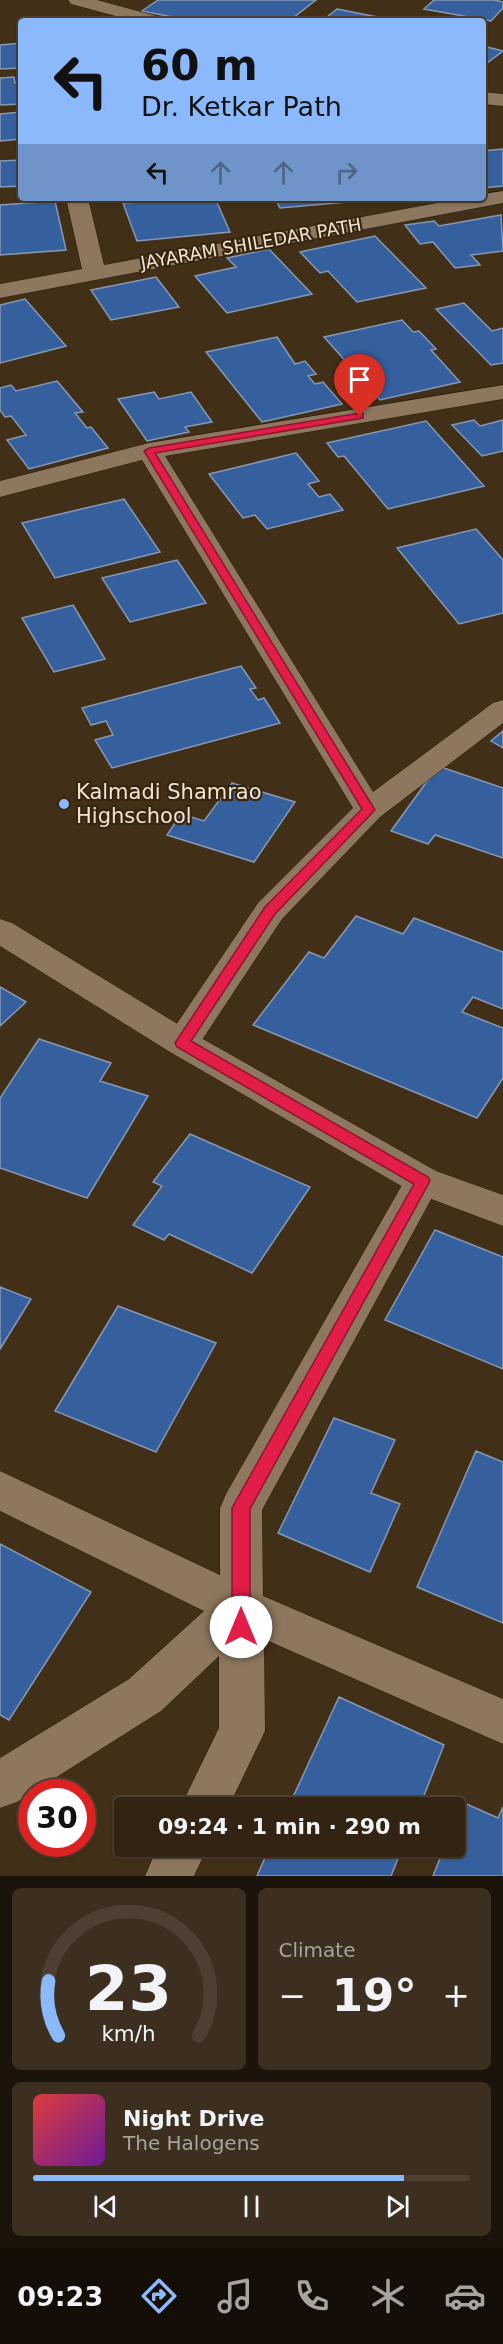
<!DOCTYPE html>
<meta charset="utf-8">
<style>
body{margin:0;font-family:"DejaVu Sans",sans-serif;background:#3d2f20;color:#f1f3f6;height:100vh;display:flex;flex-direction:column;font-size:22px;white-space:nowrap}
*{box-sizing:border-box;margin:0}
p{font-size:20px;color:#a8a49f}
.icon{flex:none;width:33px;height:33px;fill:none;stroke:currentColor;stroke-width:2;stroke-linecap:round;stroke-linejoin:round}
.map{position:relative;height:1876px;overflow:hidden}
.sheet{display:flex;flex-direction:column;gap:12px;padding:12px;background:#1c130a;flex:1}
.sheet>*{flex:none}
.guide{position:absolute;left:18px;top:18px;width:468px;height:183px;border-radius:6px;box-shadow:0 2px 4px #0004,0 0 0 2px #4d4032;background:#8bb9fc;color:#111;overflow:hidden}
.speed{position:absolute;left:18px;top:1779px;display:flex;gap:12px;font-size:30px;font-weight:700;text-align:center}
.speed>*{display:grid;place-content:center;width:78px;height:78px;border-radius:50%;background:#322312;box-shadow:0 2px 4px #0004,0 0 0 2px #4d4032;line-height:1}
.speed .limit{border:9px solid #d22;background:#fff;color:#111}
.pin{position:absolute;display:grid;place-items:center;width:51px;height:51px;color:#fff;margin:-62px -26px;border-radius:50% 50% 50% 0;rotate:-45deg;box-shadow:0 0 6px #0007}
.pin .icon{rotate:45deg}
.me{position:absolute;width:66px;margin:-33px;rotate:0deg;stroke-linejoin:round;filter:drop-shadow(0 0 4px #0008)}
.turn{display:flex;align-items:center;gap:21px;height:126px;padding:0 24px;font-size:27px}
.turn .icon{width:78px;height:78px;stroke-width:2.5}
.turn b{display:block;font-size:42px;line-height:51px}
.lanes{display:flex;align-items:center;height:57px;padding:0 24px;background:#0003;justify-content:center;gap:30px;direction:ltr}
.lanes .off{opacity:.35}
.big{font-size:45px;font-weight:700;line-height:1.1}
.sheet .widget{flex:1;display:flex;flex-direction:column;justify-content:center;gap:9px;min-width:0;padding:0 21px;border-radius:9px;background:#3d2f20}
.sheet .dial{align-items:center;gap:0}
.dial svg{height:156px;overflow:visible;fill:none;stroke:#4d4032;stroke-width:7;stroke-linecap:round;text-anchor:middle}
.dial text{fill:#f1f3f6;stroke:none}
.song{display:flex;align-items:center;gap:18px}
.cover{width:72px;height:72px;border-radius:9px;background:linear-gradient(135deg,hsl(0 70% 55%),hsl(280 70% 35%))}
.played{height:6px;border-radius:3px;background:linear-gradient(90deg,#8bb9fc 85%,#4d4032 85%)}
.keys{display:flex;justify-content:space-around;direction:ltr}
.heat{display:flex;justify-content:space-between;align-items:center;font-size:33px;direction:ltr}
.sheet .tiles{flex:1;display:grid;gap:12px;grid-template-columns:1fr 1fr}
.widget:last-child{grid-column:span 2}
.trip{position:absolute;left:114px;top:1797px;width:351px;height:60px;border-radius:6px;background:#322312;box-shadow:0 2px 4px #0004,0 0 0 2px #4d4032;font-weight:700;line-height:60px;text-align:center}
.tab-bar{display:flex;height:96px;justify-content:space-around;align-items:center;background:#140e07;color:#a8a49f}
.tab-bar .icon{width:42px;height:42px}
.tab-bar .selected{color:#8bb9fc}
.tab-bar b{font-size:27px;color:#f1f3f6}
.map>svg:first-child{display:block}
</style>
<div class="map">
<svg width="503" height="1876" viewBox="0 0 503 1876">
<rect width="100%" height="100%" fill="#422f18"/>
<!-- building -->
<path fill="#36609d" stroke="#8699b4" stroke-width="1.5" d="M158,0H316L289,21H193L142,11Z
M434,0H494L503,2V8L491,21L424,9Z
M337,9L398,21H322Z
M21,43V68L0,69V45Z
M483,46L503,51L483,66Z
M14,77L15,83L21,82V104L0,105V78Z
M21,112V139L0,141V114Z
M503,149V186L483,188V151Z
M21,160V186L0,187V161Z
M215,198L230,232L137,241L123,203Z
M275,198H345L347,202L280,208Z
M55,201L66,250L0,255V205Z
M501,215L503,251L471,255L480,265L455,268L433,242L420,244L405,225L434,221L439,226Z
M375,236L426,288L357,302L328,271L320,273L300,252Z
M269,249L312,294L227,313L195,276L236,267L227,258Z
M156,277L179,307L111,320L91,290Z
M25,299L66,346L0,363V305Z
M464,303L492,331L503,328V363L491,365L436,309Z
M402,320L413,332L419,331L436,349L431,350L460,382L380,400L324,337Z
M277,337L295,364L305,361L316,374L308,376L315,384L323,382L342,404L262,422L206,352Z
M57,381L83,412L75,413L87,428L91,427L108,448L29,469L7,440L26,435L11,416L5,417L0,410V388L11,385L16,391Z
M154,392L159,399L191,392L212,422L185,427L189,432L147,441L118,399Z
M474,420L480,426L503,420V451L482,456L452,425Z
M426,421L484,486L388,509L344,456L338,457L327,443Z
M296,453L319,481L308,484L319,497L330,494L343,510L267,529L255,515L243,518L209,474Z
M124,499L160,552L55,578L22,523Z
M476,529L503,560V613L459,624L397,548Z
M177,560L206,603L130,622L102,578Z
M73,605L105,659L54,672L22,618Z
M241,666L256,688L250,689L258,700L264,698L280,723L112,768L95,740L113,735L106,721L91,725L82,708Z
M503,731V748L491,741Z
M438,766L503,788V858L435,835L428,844L391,831Z
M232,783L295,802L254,862L167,835L181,814L204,821Z
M356,916L403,934L414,918L503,952V1009L473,997L462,1012L503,1028V1078L477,1118L253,1025L309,952L324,958Z
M0,987L26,1002L0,1026Z
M39,1039L111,1063L100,1081L148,1096L87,1198L0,1168V1098Z
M190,1134L310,1187L252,1273L169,1234L164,1240L133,1225L162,1186L153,1182Z
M435,1230L503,1257V1369L385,1320Z
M0,1287L31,1299L0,1349Z
M118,1306L216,1343L156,1452L55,1411Z
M334,1418L395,1440L371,1493L400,1504L370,1572L278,1533Z
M476,1451L503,1462V1623L417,1587Z
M0,1544L91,1592L9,1720L0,1715Z
M339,1697L444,1745L419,1808H288Z
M462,1802L498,1818L503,1807V1876H433L445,1846H454V1821Z
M270,1846H403L391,1876H257Z"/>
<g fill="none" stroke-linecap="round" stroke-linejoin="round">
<defs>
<path id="street" d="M68,0H97L160,17L163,21H134L71,4Z
M483,92L503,94V106L483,104Z
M503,191V203L0,298V284L82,269L66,198H88L104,265L464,198H483V194Z
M503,385V399L165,456L373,792L493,703L503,700V723L380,817L282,919L194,1052L182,1056L170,1052L165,1043L170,1034L258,903L353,808L142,460L0,497V481L149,443Z
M423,1166L436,1171L441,1181L262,1510L263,1596L503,1699V1744L264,1639L265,1731L228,1808H180L219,1728V1656L161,1711L17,1802L0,1808V1758L129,1679L204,1611L0,1511V1471L220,1575V1508L226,1494L410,1171Z
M158,1846H208L194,1876H145Z"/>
<path id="secondary" d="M0,919L12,923L194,1034L436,1171L503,1195V1226L410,1191L170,1052L0,946Z"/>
</defs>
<!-- street casing -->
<use href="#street" stroke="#281701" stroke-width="1"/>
<!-- secondary casing -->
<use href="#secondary" stroke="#281701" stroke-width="1"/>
<!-- street -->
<use href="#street" fill="#8d775e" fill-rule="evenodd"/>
<!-- secondary -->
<use href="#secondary" fill="#8d775e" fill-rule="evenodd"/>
</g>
<!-- route -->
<path fill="#e11d48" stroke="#92132f" stroke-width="1.5" d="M360,413H363V418L155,453L375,810L275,914L191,1041L428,1177L430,1181L250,1509V1627L247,1633L241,1636L234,1633L232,1627V1508L414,1184L177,1047L175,1043L265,907L362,809L144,451L149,448Z"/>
<!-- markers -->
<circle fill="#8bb9fc" stroke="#37250e" stroke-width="2" cx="64" cy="804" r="6"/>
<g text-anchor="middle" stroke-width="4.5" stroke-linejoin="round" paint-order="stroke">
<!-- far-street labels -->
<g font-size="18" fill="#efe3d5" stroke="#37250e">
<text transform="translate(251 244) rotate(-10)" y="6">JAYARAM SHILEDAR PATH</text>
</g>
<!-- poi labels -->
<g font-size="21" fill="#efe3d5" stroke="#37250e" text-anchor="start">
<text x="76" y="799">Kalmadi Shamrao<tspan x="76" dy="24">Highschool</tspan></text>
</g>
</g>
</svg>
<div class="speed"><div class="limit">30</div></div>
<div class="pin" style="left:360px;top:416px;background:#d93025"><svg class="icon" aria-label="arrive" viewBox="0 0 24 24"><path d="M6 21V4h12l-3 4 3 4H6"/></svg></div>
<svg class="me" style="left:241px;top:1627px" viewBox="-20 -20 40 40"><circle r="19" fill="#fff"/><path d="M0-13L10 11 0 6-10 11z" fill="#e11d48"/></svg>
<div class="trip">09:24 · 1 min · 290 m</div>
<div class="guide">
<div class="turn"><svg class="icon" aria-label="left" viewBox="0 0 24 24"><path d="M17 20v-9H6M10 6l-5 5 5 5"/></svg><div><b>60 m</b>Dr. Ketkar Path</div></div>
<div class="lanes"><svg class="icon" aria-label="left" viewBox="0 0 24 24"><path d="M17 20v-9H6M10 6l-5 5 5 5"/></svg><svg class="icon off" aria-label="ahead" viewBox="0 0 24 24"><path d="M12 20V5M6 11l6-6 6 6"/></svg><svg class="icon off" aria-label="ahead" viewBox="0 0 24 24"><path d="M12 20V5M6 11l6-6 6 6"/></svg><svg class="icon off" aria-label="right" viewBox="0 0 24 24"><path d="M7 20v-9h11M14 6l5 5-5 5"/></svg></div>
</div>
</div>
<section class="sheet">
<div class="tiles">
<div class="widget dial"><svg viewBox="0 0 100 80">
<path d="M14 69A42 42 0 1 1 86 69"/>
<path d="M14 69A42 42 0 0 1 9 41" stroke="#8bb9fc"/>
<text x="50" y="56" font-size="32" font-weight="700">23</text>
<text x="50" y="72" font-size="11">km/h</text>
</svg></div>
<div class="widget"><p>Climate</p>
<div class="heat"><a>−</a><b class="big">19°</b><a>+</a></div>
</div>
<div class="widget">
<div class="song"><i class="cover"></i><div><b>Night Drive</b><p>The Halogens</p></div></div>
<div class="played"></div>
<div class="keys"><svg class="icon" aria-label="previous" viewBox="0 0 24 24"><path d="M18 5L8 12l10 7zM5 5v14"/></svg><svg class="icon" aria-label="pause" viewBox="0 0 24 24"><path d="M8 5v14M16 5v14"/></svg><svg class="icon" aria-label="next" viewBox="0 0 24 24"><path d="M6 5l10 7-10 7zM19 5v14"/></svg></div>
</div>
</div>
</section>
<nav class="tab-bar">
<b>09:23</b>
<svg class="icon selected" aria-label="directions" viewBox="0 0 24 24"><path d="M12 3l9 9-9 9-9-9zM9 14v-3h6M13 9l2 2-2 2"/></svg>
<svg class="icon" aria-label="music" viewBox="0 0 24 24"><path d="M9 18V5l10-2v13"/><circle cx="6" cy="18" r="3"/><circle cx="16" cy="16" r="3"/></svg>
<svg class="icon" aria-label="phone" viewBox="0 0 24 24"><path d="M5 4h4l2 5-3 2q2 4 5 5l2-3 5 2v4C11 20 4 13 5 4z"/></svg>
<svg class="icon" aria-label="climate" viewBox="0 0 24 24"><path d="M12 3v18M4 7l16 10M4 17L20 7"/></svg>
<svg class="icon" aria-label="car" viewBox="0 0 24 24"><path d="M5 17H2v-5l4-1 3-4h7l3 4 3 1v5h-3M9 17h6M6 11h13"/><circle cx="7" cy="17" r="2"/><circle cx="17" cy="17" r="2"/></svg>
</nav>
